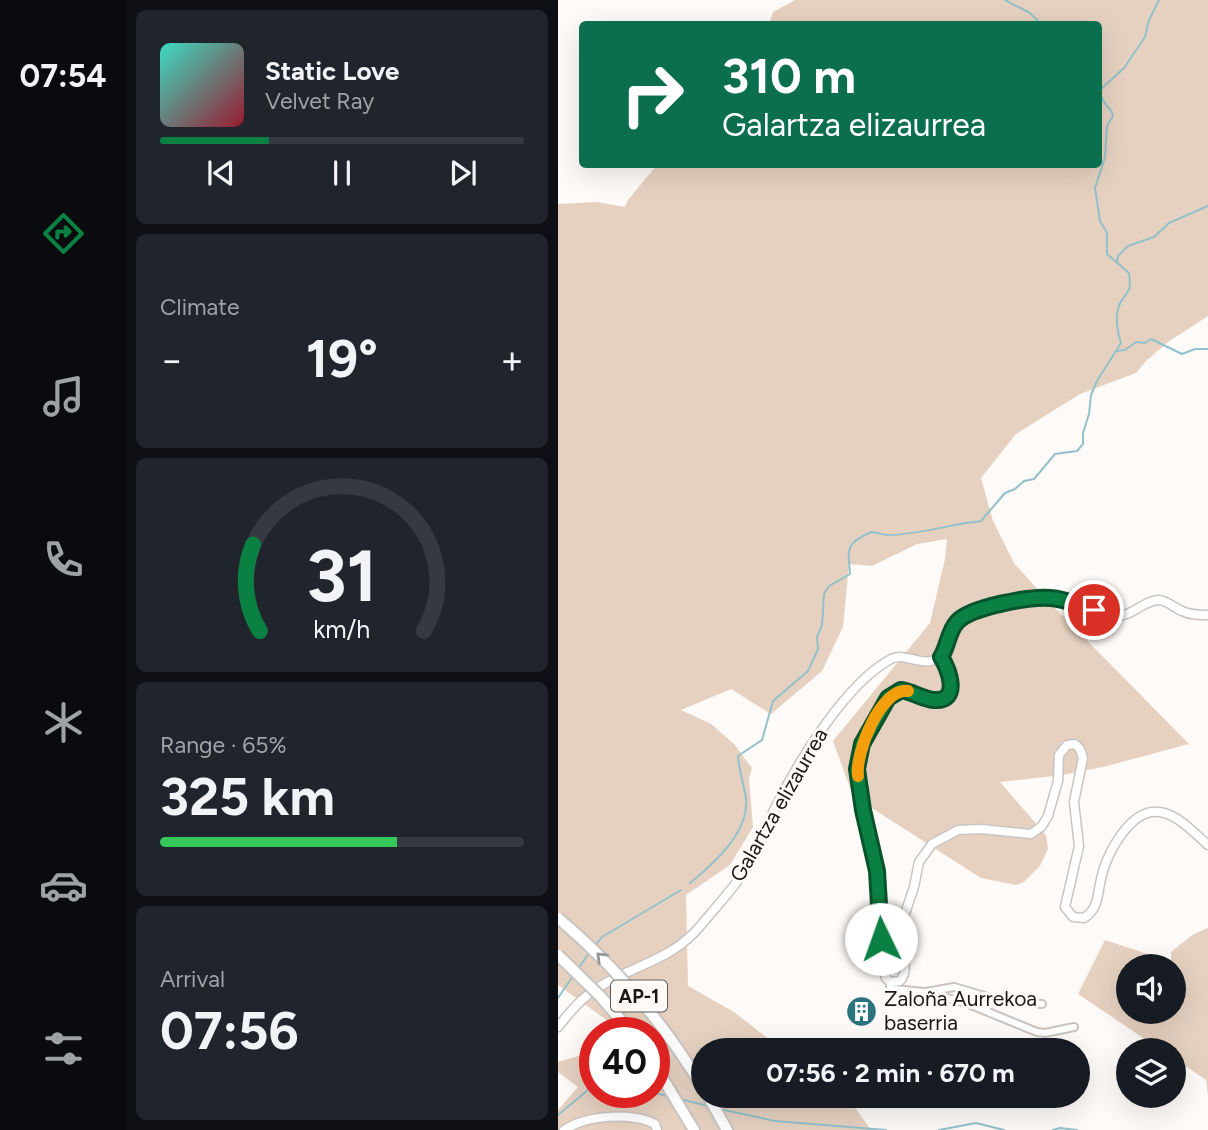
<!DOCTYPE html>
<meta charset="utf-8">
<style>
body{margin:0;font-family:Figtree,sans-serif;background:#20242c;color:#f1f3f6;height:100vh;display:flex;flex-direction:column;font-size:26px;white-space:nowrap}
*{box-sizing:border-box;margin:0}
p{font-size:23px;color:#9ea1a6}
.icon{flex:none;width:38px;height:38px;fill:none;stroke:currentColor;stroke-width:2;stroke-linecap:round;stroke-linejoin:round}
.map{position:relative;flex:1;overflow:hidden}
.panel{display:flex;flex-direction:column;gap:10px;padding:10px;background:#0d0f14;width:432px}
.panel>*{flex:none}
.banner{position:absolute;left:21px;top:21px;width:523px;height:147px;border-radius:7px;box-shadow:0 7px 28px #0002;background:#0b6e4f;color:#fff;overflow:hidden}
.controls{position:absolute;left:558px;top:954px;display:grid;gap:14px}
.controls a{display:grid;place-items:center;width:70px;height:70px;border-radius:50%;background:#171b24;box-shadow:0 7px 28px #0002;font-size:35px}
.speed{position:absolute;left:21px;top:1017px;display:flex;gap:14px;font-size:35px;font-weight:700;text-align:center}
.speed>*{display:grid;place-content:center;width:91px;height:91px;border-radius:50%;background:#171b24;box-shadow:0 7px 28px #0002;line-height:1}
.speed .limit{border:10px solid #d22;background:#fff;color:#111}
.pin{position:absolute;display:grid;place-items:center;width:60px;height:60px;color:#fff;margin:-30px;border:4px solid #fff;border-radius:50%;box-shadow:0 2px 7px #0007}
.me{position:absolute;width:77px;margin:-38px;rotate:357deg;stroke-linejoin:round;filter:drop-shadow(0 0 5px #0008)}
.turn{display:flex;align-items:center;gap:24px;height:147px;padding:0 28px;font-size:32px}
.turn .icon{width:91px;height:91px;stroke-width:2.5}
.turn b{display:block;font-size:49px;line-height:60px}
.big{font-size:52px;font-weight:700;line-height:1.1}
.panel .tile{flex:1;display:flex;flex-direction:column;justify-content:center;gap:10px;min-width:0;padding:0 24px;border-radius:10px;background:#20242c}
.panel .dial{align-items:center;gap:0}
.dial svg{height:182px;overflow:visible;fill:none;stroke:#363941;stroke-width:7;stroke-linecap:round;text-anchor:middle}
.dial text{fill:#f1f3f6;stroke:none}
.song{display:flex;align-items:center;gap:21px}
.cover{width:84px;height:84px;border-radius:10px;background:linear-gradient(135deg,hsl(170 70% 55%),hsl(350 70% 35%))}
.played{height:7px;border-radius:4px;background:linear-gradient(90deg,#0b8043 30%,#363941 30%)}
.keys{display:flex;justify-content:space-around;direction:ltr}
.heat{display:flex;justify-content:space-between;align-items:center;font-size:38px;direction:ltr}
.charge{height:10px;border-radius:5px;background:linear-gradient(90deg,#34c759 65%,#363941 0)}
.trip{position:absolute;left:133px;top:1038px;width:399px;height:70px;border-radius:35px;background:#171b24;box-shadow:0 7px 28px #0002;font-weight:700;line-height:70px;text-align:center}
main{display:flex;flex:1;min-height:0}
.tab-bar{display:flex;flex-direction:column;width:126px;justify-content:space-around;align-items:center;background:#090b0e;color:#9ea1a6}
.tab-bar .icon{width:49px;height:49px}
.tab-bar .current{color:#0b8043}
.tab-bar b{font-size:32px;color:#f1f3f6}
.map>svg:first-child{display:block}
</style>
<main>
<nav class="tab-bar">
<b>07:54</b>
<svg class="icon current" aria-label="directions" viewBox="0 0 24 24"><path d="M12 3l9 9-9 9-9-9zM9 14v-3h6M13 9l2 2-2 2"/></svg>
<svg class="icon" aria-label="music" viewBox="0 0 24 24"><path d="M9 18V5l10-2v13"/><circle cx="6" cy="18" r="3"/><circle cx="16" cy="16" r="3"/></svg>
<svg class="icon" aria-label="phone" viewBox="0 0 24 24"><path d="M5 4h4l2 5-3 2q2 4 5 5l2-3 5 2v4C11 20 4 13 5 4z"/></svg>
<svg class="icon" aria-label="climate" viewBox="0 0 24 24"><path d="M12 3v18M4 7l16 10M4 17L20 7"/></svg>
<svg class="icon" aria-label="car" viewBox="0 0 24 24"><path d="M5 17H2v-5l4-1 3-4h7l3 4 3 1v5h-3M9 17h6M6 11h13"/><circle cx="7" cy="17" r="2"/><circle cx="17" cy="17" r="2"/></svg>
<svg class="icon" aria-label="filters" viewBox="0 0 24 24"><path d="M4 7h16M4 17h16"/><circle cx="9" cy="7" r="2"/><circle cx="15" cy="17" r="2"/></svg>
</nav>
<section class="panel">
<div class="tile">
<div class="song"><i class="cover"></i><div><b>Static Love</b><p>Velvet Ray</p></div></div>
<div class="played"></div>
<div class="keys"><svg class="icon" aria-label="previous" viewBox="0 0 24 24"><path d="M18 5L8 12l10 7zM5 5v14"/></svg><svg class="icon" aria-label="pause" viewBox="0 0 24 24"><path d="M8 5v14M16 5v14"/></svg><svg class="icon" aria-label="next" viewBox="0 0 24 24"><path d="M6 5l10 7-10 7zM19 5v14"/></svg></div>
</div>
<div class="tile"><p>Climate</p>
<div class="heat"><a>−</a><b class="big">19°</b><a>+</a></div>
</div>
<div class="tile dial"><svg viewBox="0 0 100 80">
<path d="M14 69A42 42 0 1 1 86 69"/>
<path d="M14 69A42 42 0 0 1 11 31" stroke="#0b8043"/>
<text x="50" y="56" font-size="32" font-weight="700">31</text>
<text x="50" y="72" font-size="11">km/h</text>
</svg></div>
<div class="tile"><p>Range · 65%</p><b class="big">325 km</b><div class="charge"></div></div>
<div class="tile"><p>Arrival</p><b class="big">07:56</b></div>
</section>
<div class="map">
<svg width="650" height="1130" viewBox="0 0 650 1130">
<rect width="100%" height="100%" fill="#fefaf7"/>
<!-- green -->
<path fill="#e6d1c0" fill-rule="evenodd" d="M237,0H650V316L610,342L588,361L578,373L522,394L458,434L423,478L435,521L456,563L492,603L631,744L545,767L504,775L442,782L488,835L490,849L482,866L466,882L458,885L423,878L295,796L275,741L372,623L387,559L389,539L359,544L314,566L291,564L285,627L264,671L213,714L173,689L123,710L153,724L176,744L194,768L191,779L195,827L172,865L128,895L130,986L176,1012L225,1050H145V1096H282L298,1109L313,1130H0V1110L20,1087L0,1072V1062L37,1051V1092H96V1032H52L54,1024L0,985V204L39,202L67,207L70,200L99,165L541,164V24H211L215,12Z
M650,928V1096L648,1080L616,1058V1050H603L520,994L547,940L613,962V952L634,935ZM570,966H616V1012H570Z"/>
<g fill="none" stroke-linecap="round" stroke-linejoin="round">
<!-- stream -->
<path stroke="#92c1cb" stroke-width="2" d="M447,0L472,13L483,24
M542,90L566,68L587,37L591,20L601,0
M559,263L560,256L570,246L596,237L611,223L650,206
M559,351L567,350L578,342L587,343L593,339L624,354L637,349H650
M132,883C155,864 191,833 188,799C186,785 181,771 180,756L204,740L215,701L250,671L260,649L259,637L264,625L266,594L271,586L292,574C290,548 287,544 313,532C320,532 323,535 329,535C362,535 391,524 423,521L447,493L457,489L466,481L476,479L497,454L519,451L525,444V433L531,414L533,395L539,381L563,343C560,334 557,319 560,309C564,292 575,298 571,273L549,254V233L542,221L537,188L547,157L549,126L555,116C553,106 544,106 542,91
M37,946L44,937L123,890
M20,969L31,953
M0,998L15,976
M94,1092L109,1096
M122,1099L150,1106
M162,1109L217,1121L328,1130
M0,1115L37,1084
M381,1130L418,1123L446,1130
M495,1130L502,1128L519,1130"/>
<defs>
<path id="minor" d="M332,982V987L336,989L366,992L408,1003L479,1032L487,1033L516,1027
M368,992L396,987L440,1000L484,1004"/>
<path id="tertiary" d="M383,657C391,669 398,682 389,695L379,700L347,690L336,693C327,702 321,714 315,724C284,776 311,816 319,869C324,900 322,934 325,965L328,978L332,982L342,981C354,967 340,950 340,934L356,887L361,862L374,844L400,830L423,829L473,834L484,826L490,816L500,781L501,755L509,745L517,744L522,749L525,758L516,802L521,846L507,907L515,917L526,918C542,908 539,892 544,875C549,853 573,808 601,812C620,814 636,833 650,845
M0,1027C12,1012 24,997 41,987C78,964 115,960 144,924C163,901 185,878 198,852C205,837 210,822 217,808C240,762 288,683 333,659C348,652 362,667 379,659C395,650 389,625 407,616C428,605 477,594 500,599C519,603 537,614 556,616C575,617 584,601 600,600C609,600 616,608 624,611C632,615 641,615 650,615
M6,1130C28,1115 74,1112 97,1124L99,1130"/>
<path id="motorway" d="M96,1064L136,1130
M150,1096L169,1130"/>
</defs>
<!-- minor casing -->
<use href="#minor" stroke="#cac4c0" stroke-width="10"/>
<!-- tertiary casing -->
<use href="#tertiary" stroke="#cac4c0" stroke-width="11"/>
<!-- motorway casing -->
<use href="#motorway" stroke="#cac4c0" stroke-width="14"/>
<!-- minor -->
<use href="#minor" stroke="#fff" stroke-width="6"/>
<!-- tertiary -->
<use href="#tertiary" stroke="#fff" stroke-width="8"/>
<!-- motorway -->
<use href="#motorway" stroke="#fff" stroke-width="10"/>
<defs>
<path id="motorway-bridge" d="M0,918C58,967 106,1023 145,1088
M0,955L42,996L73,1032"/>
</defs>
<!-- motorway-bridge casing -->
<use href="#motorway-bridge" stroke="#cac4c0" stroke-width="14" stroke-linecap="butt"/>
<!-- motorway-bridge -->
<use href="#motorway-bridge" stroke="#fff" stroke-width="10"/>
</g>
<!-- one-way arrows -->
<defs><path id="oneway-chevron" d="M-2-3.5L2.5 0L-2 3.5" fill="none" stroke-width="1.6" stroke-linecap="round" stroke-linejoin="round" transform="scale(1.75)"/></defs>
<use stroke="#989797" href="#oneway-chevron" transform="translate(43 957) rotate(-136)"/>
<g fill="none" stroke-linecap="round" stroke-linejoin="round">
<defs>
<path id="route" d="M323,939L319,871L305,810L299,769L304,744L313,728L330,698L343,690C355,692 365,699 376,700C403,702 391,669 383,657C390,646 390,632 399,622C412,607 473,596 493,598C508,599 522,606 536,610"/>
</defs>
<!-- route casing -->
<use href="#route" stroke="#07532c" stroke-width="18"/>
<!-- route -->
<use href="#route" stroke="#0b8043" stroke-width="12"/>
<!-- slow -->
<path stroke="#f59e0b" stroke-width="12" d="M300,776C297,753 323,687 350,691"/>
</g>
<!-- icons -->
<defs>
<symbol id="building-disc" viewBox="-11 -11 22 22"><circle r="9.5" fill="#2c7380" stroke="#fefaf7"/><path d="M-4-6H4V6H1V3H-1V6H-4ZM-2.5-4.3h1.7v1.8h-1.7ZM.8-4.3h1.7v1.8H.8ZM-2.5-1h1.7V.8h-1.7ZM.8-1h1.7V.8H.8Z" fill="#fff"/></symbol>
</defs>
<g fill-rule="evenodd">
<use href="#building-disc" x="286" y="994" width="35" height="35"/>
</g>
<g text-anchor="middle" stroke-width="6" stroke-linejoin="round" paint-order="stroke">
<!-- shield labels -->
<rect fill="#fefaf7" stroke="#5e5c5a" stroke-width="2" x="53" y="980.5" width="56" height="31" rx="5"/>
<g font-size="19" font-weight="bold" fill="#1a1817">
<text x="81" y="1003">AP-1</text>
</g>
<!-- street labels -->
<g font-size="21" fill="#1a1817" stroke="#fefaf7">
<text transform="translate(221 805) rotate(-60)" y="7">Galartza elizaurrea</text>
</g>
<!-- poi labels -->
<g font-size="21" fill="#1a1817" stroke="#fefaf7" text-anchor="start">
<text x="326" y="1006">Zaloña Aurrekoa<tspan x="326" dy="24">baserria</tspan></text>
</g>
</g>
</svg>
<div class="controls">
<a><svg class="icon" aria-label="sound" viewBox="0 0 24 24"><path d="M4 9h4l5-4v14l-5-4H4zM17 9q2 3 0 6"/></svg></a>
<a><svg class="icon" aria-label="layers" viewBox="0 0 24 24"><path d="M12 4l9 5-9 5-9-5zM3 14l9 5 9-5"/></svg></a>
</div>
<div class="speed"><div class="limit">40</div></div>
<div class="pin" style="left:536px;top:610px;background:#d93025"><svg class="icon" aria-label="arrive" viewBox="0 0 24 24"><path d="M6 21V4h12l-3 4 3 4H6"/></svg></div>
<svg class="me" style="left:323px;top:939px" viewBox="-20 -20 40 40"><circle r="19" fill="#fff"/><path d="M0-13L10 11 0 6-10 11z" fill="#0b8043"/></svg>
<div class="trip">07:56 · 2 min · 670 m</div>
<div class="banner">
<div class="turn"><svg class="icon" aria-label="right" viewBox="0 0 24 24"><path d="M7 20v-9h11M14 6l5 5-5 5"/></svg><div><b>310 m</b>Galartza elizaurrea</div></div>
</div>
</div>
</main>
